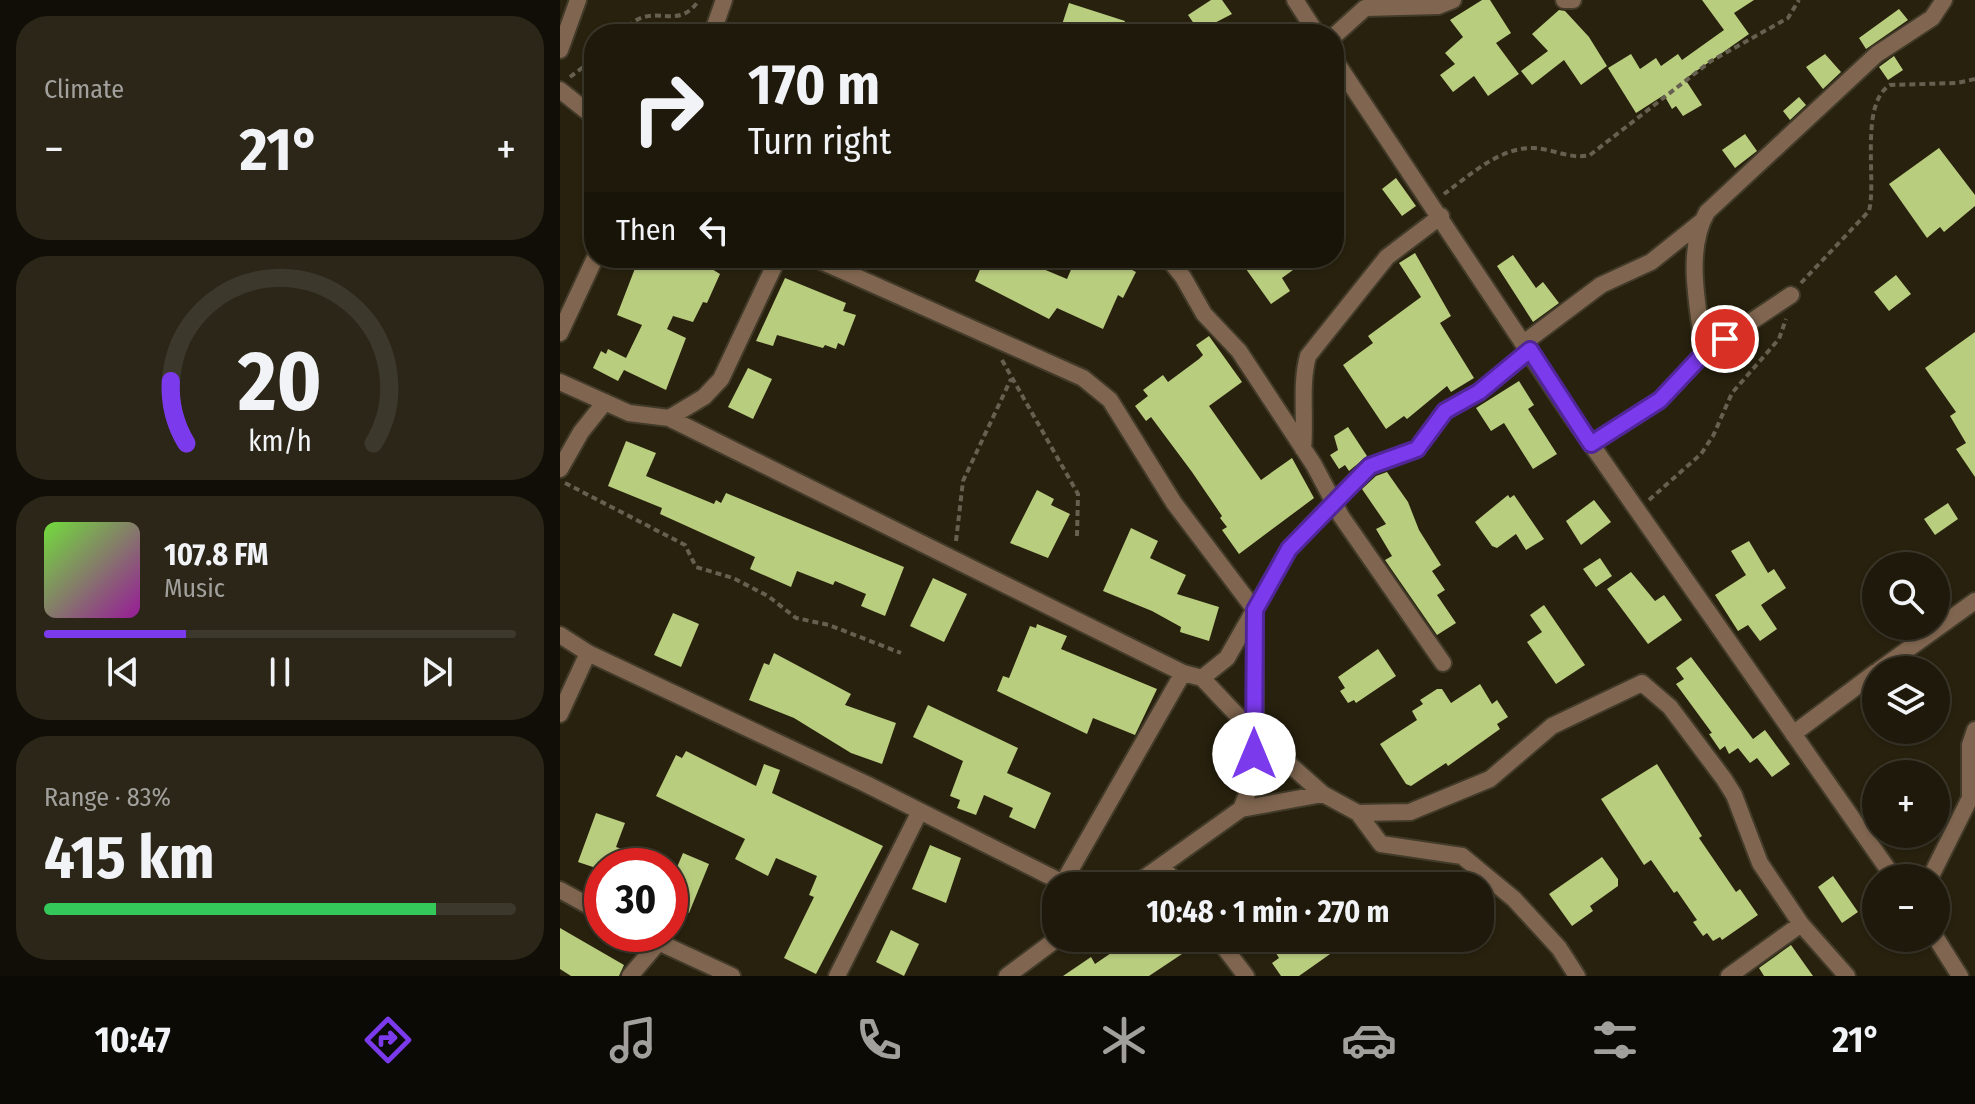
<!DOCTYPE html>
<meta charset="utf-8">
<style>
body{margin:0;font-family:"Fira Sans Condensed",sans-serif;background:#2b2618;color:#f1f3f6;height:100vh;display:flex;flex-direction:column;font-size:30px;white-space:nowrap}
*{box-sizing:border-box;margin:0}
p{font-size:26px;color:#a1a09c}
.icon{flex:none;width:44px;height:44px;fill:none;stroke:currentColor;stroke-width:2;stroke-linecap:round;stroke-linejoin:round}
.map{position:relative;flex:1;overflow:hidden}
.side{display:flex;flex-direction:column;gap:16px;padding:16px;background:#100e06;width:560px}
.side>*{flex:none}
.guide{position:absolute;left:24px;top:24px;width:760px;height:244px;border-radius:32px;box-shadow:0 2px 6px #0004,0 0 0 2px #3c382b;background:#1e190a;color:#f1f3f6;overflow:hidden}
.buttons{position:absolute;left:1302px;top:552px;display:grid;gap:16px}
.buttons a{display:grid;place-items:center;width:88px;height:88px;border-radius:50%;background:#1e190a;box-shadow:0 2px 6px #0004,0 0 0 2px #3c382b;font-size:40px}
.speed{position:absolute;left:24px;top:848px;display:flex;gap:16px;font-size:40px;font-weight:700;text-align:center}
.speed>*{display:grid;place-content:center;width:104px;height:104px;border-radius:50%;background:#1e190a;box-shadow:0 2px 6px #0004,0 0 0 2px #3c382b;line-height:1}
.speed .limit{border:12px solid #d22;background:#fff;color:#111}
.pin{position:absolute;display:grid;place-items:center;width:68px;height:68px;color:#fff;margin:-34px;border:4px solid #fff;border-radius:50%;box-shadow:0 2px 8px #0007}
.me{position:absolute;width:88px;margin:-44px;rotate:0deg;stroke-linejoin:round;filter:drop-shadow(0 0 6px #0008)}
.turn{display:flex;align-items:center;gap:28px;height:168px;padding:0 32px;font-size:36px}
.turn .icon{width:104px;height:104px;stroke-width:2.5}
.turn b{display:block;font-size:56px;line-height:68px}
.then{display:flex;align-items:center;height:76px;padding:0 32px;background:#0003;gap:16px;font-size:30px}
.big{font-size:60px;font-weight:700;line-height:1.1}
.side .tile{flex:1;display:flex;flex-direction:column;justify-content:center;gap:12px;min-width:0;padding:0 28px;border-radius:32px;background:#2b2618}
.side .dial{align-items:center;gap:0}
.dial svg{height:208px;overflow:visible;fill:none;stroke:#3c382b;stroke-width:7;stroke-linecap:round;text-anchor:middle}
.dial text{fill:#f1f3f6;stroke:none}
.song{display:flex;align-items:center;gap:24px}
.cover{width:96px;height:96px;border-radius:12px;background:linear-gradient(135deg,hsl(100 70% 55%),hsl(300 70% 35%))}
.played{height:8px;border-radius:4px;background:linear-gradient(90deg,#7c3aed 30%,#3c382b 30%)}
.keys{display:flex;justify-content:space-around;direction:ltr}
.heat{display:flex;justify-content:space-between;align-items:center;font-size:44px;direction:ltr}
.charge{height:12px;border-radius:6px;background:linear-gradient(90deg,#34c759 83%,#3c382b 0)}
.trip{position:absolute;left:482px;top:872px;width:452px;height:80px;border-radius:32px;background:#1e190a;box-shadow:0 2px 6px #0004,0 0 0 2px #3c382b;font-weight:700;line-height:80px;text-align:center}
.dock{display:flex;height:128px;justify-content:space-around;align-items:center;background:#0c0a04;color:#a1a09c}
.dock .icon{width:56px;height:56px}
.dock .on{color:#7c3aed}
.dock b{font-size:36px;color:#f1f3f6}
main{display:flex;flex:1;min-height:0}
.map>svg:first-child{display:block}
</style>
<main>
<section class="side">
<div class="tile"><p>Climate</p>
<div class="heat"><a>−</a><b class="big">21°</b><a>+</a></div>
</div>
<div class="tile dial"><svg viewBox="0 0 100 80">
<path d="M14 69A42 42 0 1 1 86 69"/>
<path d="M14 69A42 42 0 0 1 8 45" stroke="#7c3aed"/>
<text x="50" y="56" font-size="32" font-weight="700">20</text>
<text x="50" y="72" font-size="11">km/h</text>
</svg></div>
<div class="tile">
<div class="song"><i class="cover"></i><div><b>107.8 FM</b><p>Music</p></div></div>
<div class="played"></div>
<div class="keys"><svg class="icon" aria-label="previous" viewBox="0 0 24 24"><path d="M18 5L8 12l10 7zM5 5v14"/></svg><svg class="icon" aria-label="pause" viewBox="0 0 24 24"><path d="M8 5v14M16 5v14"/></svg><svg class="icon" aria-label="next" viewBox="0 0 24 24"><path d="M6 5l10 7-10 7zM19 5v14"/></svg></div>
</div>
<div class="tile"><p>Range · 83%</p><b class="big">415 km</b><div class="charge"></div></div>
</section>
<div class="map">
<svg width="1415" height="976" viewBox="0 0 1415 976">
<rect width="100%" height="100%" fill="#28210e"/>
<!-- building -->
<path fill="#b9cd7f" d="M651,0H662L672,14L639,31L628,15Z
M922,0H930L951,33L936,43L959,74L928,96L914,76L893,92L880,75L895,64L885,53L903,37L890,20Z
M1142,0H1194L1174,13L1189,34L1125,79L1142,105L1123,116L1116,106L1112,109L1104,95L1076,113L1048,68L1071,54L1080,69L1096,58L1101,66L1118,54L1122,60L1164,30Z
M509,3L565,21L561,34H499Z
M1339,9L1348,20L1306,49L1299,38Z
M999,10L1005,11L1029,37L1047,66L1021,85L1004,60L972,85L961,71L988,51L972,34Z
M1265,54L1281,72L1263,89L1246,67Z
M1334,56L1343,70L1328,80L1319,67Z
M1239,97L1246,105L1230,120L1223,111Z
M1185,134L1197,151L1175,168L1162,150Z
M1379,148L1415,195V206L1384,232L1380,227L1367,238L1329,184Z
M836,178L856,206L842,216L822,189Z
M855,253L891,316L880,323L914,378L891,392L887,386L847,419L844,416L826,429L783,365L813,343L808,336L861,297L839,263Z
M953,255L976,288L983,282L999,303L973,322L937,266Z
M79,258H134L160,274L147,303L143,302L133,322L113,316L107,329L126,338L106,390L64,370L58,381L33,368L41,351L46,354L48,349L66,358L82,325L57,315Z
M425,258H457L507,279L516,258H549L576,272L563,298L558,295L543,329L497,308L489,319L415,281Z
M685,258H725L733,270L722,278L730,291L711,304L686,269L690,266Z
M1336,275L1351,294L1329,311L1314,292Z
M225,278L286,303L283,311L296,315L284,346L278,343L276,349L265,345L263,348L217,335L213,346L196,341Z
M1415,332V477L1396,449L1406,443L1390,416L1396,412L1365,368Z
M649,336L682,382L649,406L701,480L732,458L754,498L679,554L662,530L667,527L660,518L662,516L632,472L591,417L586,421L575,406L588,396L583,390L603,375L608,382L639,359L643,355L636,345Z
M188,368L212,379L193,419L168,407Z
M959,381L974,405L968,409L997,454L973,469L944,423L931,431L916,408Z
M788,427L807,456L789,471L785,465L779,469L770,455L778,450L774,436Z
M66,441L96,453L86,476L154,504L156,500L161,503L166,493L344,567L325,616L301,606L306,594L275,581L273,585L237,571L231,587L190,569L195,557L100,514L102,508L48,486Z
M827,472L848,502L859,530L881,565L872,571L885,590L877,595L896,623L877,635L825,560L832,556L816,529L826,524L802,489L816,476Z
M477,490L494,499L491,505L510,514L488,558L450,543Z
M948,495L950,498L954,495L984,539L966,550L956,534L937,548L932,546L915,522Z
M1034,500L1051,522L1021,545L1006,521Z
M1388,503L1398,519L1375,535L1364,519Z
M571,528L598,541L590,558L626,575L617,594L659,607L649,641L620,632L621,627L592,611L543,591Z
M1189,541L1208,573L1214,569L1226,588L1201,605L1217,629L1200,641L1188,625L1178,631L1155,595L1186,575L1171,551Z
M1040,558L1052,576L1036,587L1023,569Z
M1071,572L1095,601L1104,595L1122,620L1088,644L1047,589Z
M373,578L407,594L384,642L350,626Z
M984,605L1025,665L996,684L967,642L982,632L970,615Z
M113,613L139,624L121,667L94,655Z
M477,624L507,636L501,649L597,689L575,735L533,718L527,734L437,691L443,676L449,678L470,626L476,628Z
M818,649L836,676L796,703L794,700L788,703L780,691L785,688L778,677Z
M214,653L291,694L285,705L336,723L322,764L291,753L234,718L189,700L204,663L209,665Z
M1131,657L1193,739L1205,730L1230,764L1212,777L1197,758L1190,763L1178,748L1169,754L1165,746L1160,750L1149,734L1152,733L1116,684L1124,679L1116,668Z
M920,684L932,704L937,700L948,717L937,724L940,729L888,766L886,763L851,786L846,784L820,744L857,720L852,711L863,704L860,700L877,689H882L891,703Z
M368,705L458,748L447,773L491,793L475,829L449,817L453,808L424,795L416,815L397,808L400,800L390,796L403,761L353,737Z
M126,751L196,786L204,764L220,770L212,793L323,846L256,974L224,958L254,897L249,895L257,876L216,858L208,876L175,859L185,839L96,796L116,755L122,758Z
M1097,764L1142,836L1139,838L1176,892L1180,889L1198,915L1162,940L1160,937L1153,941L1147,933L1143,936L1133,922L1137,920L1117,891L1114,893L1091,860L1084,865L1041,799Z
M36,813L65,823L56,847L62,849L56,866H42V870L18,862Z
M370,845L401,858L386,903L352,889Z
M123,853L149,864L129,913L110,905V884Z
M1042,857L1058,879V886L1030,906L1033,911L1012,926L989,894Z
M1273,876L1298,912L1282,923L1258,887Z
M0,928L64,965L59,976H11L0,969Z
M331,930L359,944L344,976L316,962Z
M573,938H646L589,976H503L531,957L535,964Z
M732,938H763L773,952L739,976H721L712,963L719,958L714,950Z
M1231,945L1253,976H1204L1199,968Z"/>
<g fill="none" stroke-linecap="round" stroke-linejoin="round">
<defs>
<path id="minor" d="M735,0L757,34
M1004,0H1013
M152,34L164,0
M774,36L805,8L878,6L893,0
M0,50L18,0
M774,59L1008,411L1334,878
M0,90L34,117
M254,258L523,378L550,400L614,503L695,610V775L681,809
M608,258L623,277L644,314L679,351L754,465L781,516L883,663
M0,333L35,258
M965,342L1041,285L1091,262L1141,222
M1144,353C1139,310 1124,252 1147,212L1317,54L1372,18L1384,0
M0,382L69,413L109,418L623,673L642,678L667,658L729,549L773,503L810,466L857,449L885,411L919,392L970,350
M109,418L144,397L161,379L218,258
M1031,444L1100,400L1144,353L1231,295
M743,449C746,418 740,385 748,356L827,257L881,216
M0,469L21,432L45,402
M0,635L28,653L306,784L509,886
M1319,670L1415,601
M642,678L694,733L763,794
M0,714L28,653
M1233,734L1316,672
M798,813L821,844L902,856L954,899L999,948L1017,976
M603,867L618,886
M1370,878L1410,798V745L1415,730
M504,881L623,673
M573,886L681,809L763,794L798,813L850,812L930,779L992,726L1082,683L1110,707L1164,779L1174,795L1200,863L1241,924
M0,890L42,913
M81,934L172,976
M657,938L686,976
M1376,938L1400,976
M70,976L98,943
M277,976L359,813
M447,976L498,938
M1169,976L1241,924L1287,976"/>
</defs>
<!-- minor casing -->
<use href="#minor" stroke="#423b29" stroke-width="20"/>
<!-- path -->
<path stroke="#666050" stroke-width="4" stroke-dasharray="6 4" stroke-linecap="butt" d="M61,34C66,30 70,24 75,21C99,6 119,30 139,0
M10,77L34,59
M884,194C910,175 940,147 974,148C993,149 1012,160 1030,155L1151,61L1228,18L1239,0
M152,263L162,258
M1241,283L1309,211C1317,180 1299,104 1330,85L1397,83L1415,79
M442,360L518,494L517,536
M5,483L125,545L136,567L173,578L208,596L236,618L269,625L341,653
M1089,500L1141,454L1153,436L1172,393L1219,339L1226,319
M396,541L403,481L451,379"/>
<!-- minor -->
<use href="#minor" stroke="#806650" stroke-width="16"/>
</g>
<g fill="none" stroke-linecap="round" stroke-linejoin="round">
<defs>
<path id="route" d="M694,754L695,610L729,549L810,466L857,449L885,411L919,392L970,350L1031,444L1100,400L1144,353L1165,339"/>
</defs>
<!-- route casing -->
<use href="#route" stroke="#51269a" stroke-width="20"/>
<!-- route -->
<use href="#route" stroke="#7c3aed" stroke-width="14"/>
</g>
</svg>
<div class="buttons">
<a><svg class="icon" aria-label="search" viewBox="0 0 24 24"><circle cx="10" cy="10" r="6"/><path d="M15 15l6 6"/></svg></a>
<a><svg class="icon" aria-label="layers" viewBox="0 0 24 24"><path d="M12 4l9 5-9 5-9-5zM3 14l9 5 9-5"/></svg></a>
<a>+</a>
<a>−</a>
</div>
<div class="speed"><div class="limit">30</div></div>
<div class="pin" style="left:1165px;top:339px;background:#d93025"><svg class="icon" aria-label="arrive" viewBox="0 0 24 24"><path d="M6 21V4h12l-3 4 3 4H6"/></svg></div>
<svg class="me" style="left:694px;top:754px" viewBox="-20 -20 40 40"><circle r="19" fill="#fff"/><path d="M0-13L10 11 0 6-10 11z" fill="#7c3aed"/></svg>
<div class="trip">10:48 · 1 min · 270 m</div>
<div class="guide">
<div class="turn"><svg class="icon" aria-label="right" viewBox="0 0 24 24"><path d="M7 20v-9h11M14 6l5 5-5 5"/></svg><div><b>170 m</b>Turn right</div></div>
<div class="then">Then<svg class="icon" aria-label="left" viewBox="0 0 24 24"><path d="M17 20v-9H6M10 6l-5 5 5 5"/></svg></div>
</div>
</div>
</main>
<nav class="dock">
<b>10:47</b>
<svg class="icon on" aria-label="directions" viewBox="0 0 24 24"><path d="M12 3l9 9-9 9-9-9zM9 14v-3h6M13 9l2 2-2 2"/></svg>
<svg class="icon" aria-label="music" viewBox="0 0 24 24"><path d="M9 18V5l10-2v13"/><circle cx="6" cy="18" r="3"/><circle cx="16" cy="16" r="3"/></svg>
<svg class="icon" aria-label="phone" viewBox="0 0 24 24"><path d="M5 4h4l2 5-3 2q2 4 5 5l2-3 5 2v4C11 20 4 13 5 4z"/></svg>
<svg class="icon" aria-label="climate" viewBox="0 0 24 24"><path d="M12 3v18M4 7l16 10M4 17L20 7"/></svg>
<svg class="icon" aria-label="car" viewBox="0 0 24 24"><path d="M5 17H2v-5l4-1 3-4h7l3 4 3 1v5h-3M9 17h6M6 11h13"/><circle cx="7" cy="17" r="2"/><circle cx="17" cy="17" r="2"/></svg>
<svg class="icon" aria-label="filters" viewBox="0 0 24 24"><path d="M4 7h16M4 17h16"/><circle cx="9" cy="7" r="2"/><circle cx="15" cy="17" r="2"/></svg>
<b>21°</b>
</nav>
